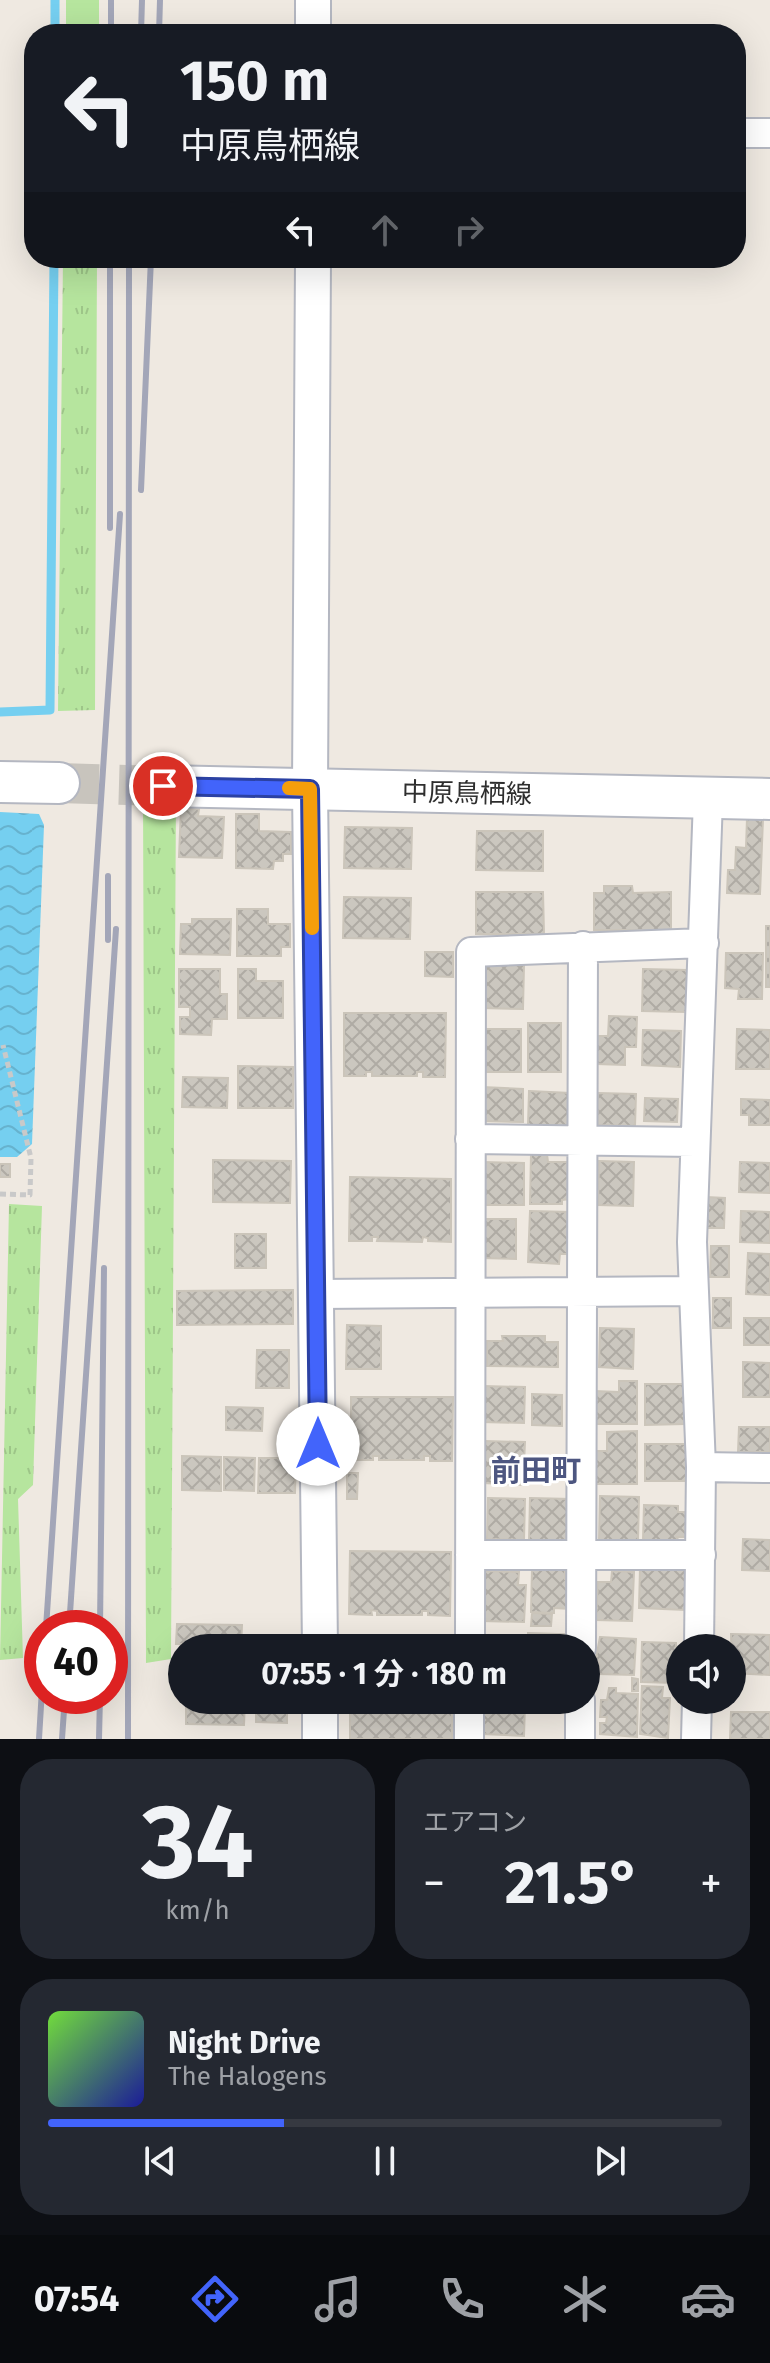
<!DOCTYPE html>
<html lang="ja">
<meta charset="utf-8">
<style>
body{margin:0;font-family:"Fira Sans","Noto Sans JP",sans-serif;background:#242831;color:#f1f3f6;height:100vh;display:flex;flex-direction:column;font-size:30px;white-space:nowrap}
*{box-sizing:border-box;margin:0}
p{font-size:26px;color:#9ea1a6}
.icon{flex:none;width:44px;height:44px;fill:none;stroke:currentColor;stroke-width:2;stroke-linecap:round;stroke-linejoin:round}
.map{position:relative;height:1739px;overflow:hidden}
.panel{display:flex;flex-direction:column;gap:20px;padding:20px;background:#0d0f14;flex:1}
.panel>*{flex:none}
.hud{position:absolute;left:24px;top:24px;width:722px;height:244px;border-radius:32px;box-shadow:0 8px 32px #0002;background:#171b24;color:#f1f3f6;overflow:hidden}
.buttons{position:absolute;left:666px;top:1634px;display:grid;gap:16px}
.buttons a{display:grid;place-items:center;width:80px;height:80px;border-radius:50%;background:#171b24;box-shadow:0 8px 32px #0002;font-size:40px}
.speed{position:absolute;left:24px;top:1610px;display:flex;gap:16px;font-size:40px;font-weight:700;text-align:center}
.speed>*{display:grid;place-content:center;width:104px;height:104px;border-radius:50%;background:#171b24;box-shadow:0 8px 32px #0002;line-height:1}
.speed .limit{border:12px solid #d22;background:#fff;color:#111}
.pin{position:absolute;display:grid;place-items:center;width:68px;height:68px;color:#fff;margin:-34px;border:4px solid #fff;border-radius:50%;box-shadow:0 2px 8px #0007}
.me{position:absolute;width:88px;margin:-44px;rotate:0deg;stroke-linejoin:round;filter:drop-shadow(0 0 6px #0008)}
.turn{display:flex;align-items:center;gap:28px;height:168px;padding:0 24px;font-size:36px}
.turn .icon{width:104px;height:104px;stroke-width:2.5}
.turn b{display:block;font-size:56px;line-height:68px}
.lanes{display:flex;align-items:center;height:76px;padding:0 24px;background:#0003;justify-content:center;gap:40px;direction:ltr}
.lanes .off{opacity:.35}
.big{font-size:60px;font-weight:700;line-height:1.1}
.panel .card{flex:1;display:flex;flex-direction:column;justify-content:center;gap:12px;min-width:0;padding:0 28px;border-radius:32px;background:#242831}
.panel .dial{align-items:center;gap:0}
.dial b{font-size:104px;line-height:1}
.song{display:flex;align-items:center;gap:24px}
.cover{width:96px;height:96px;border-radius:12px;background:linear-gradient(135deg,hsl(100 70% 55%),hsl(240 70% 35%))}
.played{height:8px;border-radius:4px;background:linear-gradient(90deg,#4264fb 35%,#363941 35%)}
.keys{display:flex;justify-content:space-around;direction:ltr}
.heat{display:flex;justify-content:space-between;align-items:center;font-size:44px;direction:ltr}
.panel .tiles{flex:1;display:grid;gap:20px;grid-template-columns:1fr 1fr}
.card:last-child{grid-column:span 2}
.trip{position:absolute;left:168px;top:1634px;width:432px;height:80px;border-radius:40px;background:#171b24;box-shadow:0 8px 32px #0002;font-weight:700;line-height:80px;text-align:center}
.dock{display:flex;height:128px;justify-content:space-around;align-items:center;background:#090b0e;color:#9ea1a6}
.dock .icon{width:56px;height:56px}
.dock .on{color:#4264fb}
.dock b{font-size:36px;color:#f1f3f6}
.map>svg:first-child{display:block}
</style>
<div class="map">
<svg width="770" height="1739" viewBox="0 0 770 1739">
<defs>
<pattern id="grass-tufts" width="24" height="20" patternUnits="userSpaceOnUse" patternTransform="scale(2)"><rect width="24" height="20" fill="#b6e59e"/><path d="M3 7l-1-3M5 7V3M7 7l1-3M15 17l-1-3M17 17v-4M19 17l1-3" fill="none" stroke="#9dc588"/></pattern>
<pattern id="water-waves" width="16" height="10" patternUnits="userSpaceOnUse" patternTransform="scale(2)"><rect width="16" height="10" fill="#75cff0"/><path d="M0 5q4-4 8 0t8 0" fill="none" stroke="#66b2ce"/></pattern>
<pattern id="building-cross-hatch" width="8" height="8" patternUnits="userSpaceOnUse" patternTransform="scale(2)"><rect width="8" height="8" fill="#cbc7bf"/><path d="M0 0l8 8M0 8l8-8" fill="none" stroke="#afaba4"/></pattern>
</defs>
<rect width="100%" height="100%" fill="#efe9e1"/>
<!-- grass -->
<path fill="url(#grass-tufts)" d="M66,0H99V34H66Z
M63,258H97L95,710L58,711Z
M143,794L176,795L171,1659L146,1663Z
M9,1204L42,1206L33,1485L18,1499L23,1658L0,1660Z"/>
<!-- water -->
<path fill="url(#water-waves)" d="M0,812L39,814L44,825L32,1144L17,1157H0Z"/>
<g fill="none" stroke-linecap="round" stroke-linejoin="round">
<!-- stream -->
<path stroke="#75cff0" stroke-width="9" d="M55,34V0
M0,712L50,710L54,258"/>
</g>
<!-- building -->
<path fill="url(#building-cross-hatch)" stroke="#cbc5ba" stroke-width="2" d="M181,808L199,809L198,816L224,817L222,858L179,857Z
M236,814H259V831L291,832V854H283V861H274L273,869L236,868Z
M747,818L763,819L760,894L727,893L728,870H735L736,847L746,848Z
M345,827L412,828L411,869L344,868Z
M477,831H543V871L476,870Z
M604,886H632L633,893L671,892V930H594V893H604Z
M476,892H543L544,934H476Z
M344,897L411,898L410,939L343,938Z
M237,909H268V924H290V947H281V956H237Z
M192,919H231L230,955L180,954L181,924H192Z
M766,926H770V987H766Z
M425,952H453V977L425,976Z
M726,953H763L762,999H738L739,989L725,988Z
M483,964L524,965L523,1009L482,1008Z
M179,969H220V994H227V1019H212L211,1035L180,1034V1017H190V1007H179Z
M238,969H256V981H283V1018H238Z
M643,969L687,970L686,1012L642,1011Z
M344,1013H446L445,1077H423V1072H417V1076H372V1072H366V1076H344Z
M609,1016L637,1017L636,1047H625V1065L597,1064V1036H608Z
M528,1023H561V1072H528Z
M484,1029H521V1072H483Z
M737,1029L770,1030V1069H736Z
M643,1030L681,1031L680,1067L642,1065Z
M238,1066L293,1067V1108H238Z
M183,1077L228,1078L227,1108L182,1107Z
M482,1087L523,1089V1122L482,1121Z
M529,1091L570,1093L569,1126L528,1125Z
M598,1093L636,1094L635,1126L597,1125Z
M645,1098L678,1099L677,1122L644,1121Z
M741,1099L770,1100V1125H749V1115H741Z
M531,1154H547L548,1162H570V1199L562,1200V1204H530Z
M213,1160L291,1161L290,1203L213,1202Z
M599,1161L634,1162L633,1206L598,1205Z
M483,1162L524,1163V1205H483Z
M740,1162L770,1163V1193L739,1192Z
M0,1164H10V1177H0Z
M350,1177L451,1179V1242L428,1241V1238L423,1237L422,1242L377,1241L378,1237H372V1241H349Z
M706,1197L725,1198L724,1228H706Z
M530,1211L571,1212L570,1254H560L559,1264L528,1262Z
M741,1211L770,1212V1243L740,1242Z
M483,1219H516V1259L482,1258Z
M235,1234H266V1268H235Z
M711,1246H729V1277H710Z
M748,1253L770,1254V1295L746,1294Z
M293,1290V1324L177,1325V1291Z
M713,1298H731V1328H713Z
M744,1318H770V1345H744Z
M347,1325L381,1326V1369H346Z
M600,1328L634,1329L633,1369L599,1367Z
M502,1336H545V1342H558V1367L487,1366V1341H503Z
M257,1350H289V1388H256Z
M743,1362L770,1363V1397H743Z
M619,1381H637V1424H595V1391L619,1392Z
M645,1384H685L684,1424L645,1425Z
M483,1386L525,1387L524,1423L482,1422Z
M532,1394L562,1395V1426L532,1425Z
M351,1397H453L452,1461H430V1456H424V1460H379V1456H373V1460H351Z
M226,1407L263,1408L262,1431L226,1430Z
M739,1427H770V1452H738Z
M637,1431V1484H594V1451H607V1432Z
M484,1441L525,1442L523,1485L483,1483Z
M645,1444H687L686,1481H645Z
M182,1456L221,1457V1491L182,1490Z
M224,1457L255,1458L254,1491L224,1490Z
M259,1458H296L295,1493H258Z
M347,1473H358L357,1499H347Z
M600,1496L639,1497L638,1541L599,1540Z
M488,1498L525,1499L524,1540L487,1539Z
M530,1498L571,1499L570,1542L529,1541Z
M644,1505L678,1506V1512H687L686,1537H677L678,1540H643Z
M743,1539L770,1540V1571L742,1570Z
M350,1551L451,1552L450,1616L428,1615V1611H422V1615H377V1611L371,1610L372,1615L349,1614Z
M640,1568L688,1569L686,1610L639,1608Z
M532,1569L565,1570V1579H571L570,1609L554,1608V1613L531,1612Z
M483,1571L519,1572L518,1585H526L524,1622L482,1621Z
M612,1571L634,1572L632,1621L596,1620L598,1582H611Z
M532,1613L552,1614L551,1626H531Z
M177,1624L242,1625L241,1648H186V1644H176Z
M528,1633L557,1634L556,1648H528Z
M559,1634H577V1648H558Z
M731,1634L770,1635V1675L732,1673Z
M600,1637L636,1639L634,1675L599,1674V1663H595Z
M642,1642L676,1643V1649H680V1678H676V1683L641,1682Z
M632,1678L638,1679V1691H632Z
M642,1686L663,1687L662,1698H670L668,1738L640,1734Z
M609,1688H616V1693L638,1694L637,1737L600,1734V1723H606L607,1717H600L601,1700H607Z
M186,1700H245L244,1725L186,1724Z
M256,1700H287V1723L256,1722Z
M350,1700H452V1739H350Z
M484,1703L525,1704L524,1736L483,1734Z
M731,1712H770V1739H730Z"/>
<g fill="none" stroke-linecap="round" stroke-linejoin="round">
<!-- secondary-tunnel -->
<path stroke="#c8c4bd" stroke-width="40" stroke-dasharray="40 20" stroke-linecap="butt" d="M59,783L163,786"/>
<defs>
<path id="minor" d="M736,133H770
M470,1139L695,1142
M317,1294L694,1291
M701,1467L770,1468
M470,1555H701
M470,1648L471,952L704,943
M581,1648L583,946
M699,1648L701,1467L692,1242L708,799
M469,1739V1700
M580,1739V1700
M696,1739L697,1700"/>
<path id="tertiary" d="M313,0V34
M313,258L310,789L320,1648
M320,1700V1739"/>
<path id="secondary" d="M0,782L59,783
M163,786L770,799"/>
</defs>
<!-- minor casing -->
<use href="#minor" stroke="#b4b7c1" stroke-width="32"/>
<!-- tertiary casing -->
<use href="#tertiary" stroke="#b4b7c1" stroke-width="38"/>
<!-- secondary casing -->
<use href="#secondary" stroke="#b4b7c1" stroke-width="44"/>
<!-- path -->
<path stroke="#c9c9c9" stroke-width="5" stroke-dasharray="6 4" stroke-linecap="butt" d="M0,1194L30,1195L31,1158L3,1045"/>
<!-- minor -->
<use href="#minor" stroke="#fff" stroke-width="28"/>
<!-- tertiary -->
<use href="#tertiary" stroke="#fff" stroke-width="34"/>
<!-- secondary -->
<use href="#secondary" stroke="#fff" stroke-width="40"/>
<!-- rail -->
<path stroke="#a3a6b8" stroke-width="6" d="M111,34V0
M141,34L142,0
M159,34L160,0
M141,490L151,258
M110,528V258
M108,940V876
M46,1628L120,514
M69,1628L116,929
M100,1628L104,1268
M39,1739L42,1689
M62,1739L65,1696
M99,1739L100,1696
M128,1739L129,258"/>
</g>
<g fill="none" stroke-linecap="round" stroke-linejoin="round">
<defs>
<path id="route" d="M163,786L310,789L318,1444"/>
</defs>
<!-- route casing -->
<use href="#route" stroke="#2b41a3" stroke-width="20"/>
<!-- route -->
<use href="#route" stroke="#4264fb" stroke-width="14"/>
<!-- slow -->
<path stroke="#f59e0b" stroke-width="14" d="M289,788L310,789L312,928"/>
</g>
<g text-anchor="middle" stroke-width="6" stroke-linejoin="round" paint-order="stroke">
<!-- street labels -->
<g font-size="26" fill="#2e2e2e" stroke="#fff">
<text transform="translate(467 793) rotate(1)" y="9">中原鳥栖線</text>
</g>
<!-- quarter labels -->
<g font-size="30" font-weight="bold" fill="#4d5680" stroke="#fff">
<text x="536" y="1481">前田町</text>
</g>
</g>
</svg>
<div class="buttons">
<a><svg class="icon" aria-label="sound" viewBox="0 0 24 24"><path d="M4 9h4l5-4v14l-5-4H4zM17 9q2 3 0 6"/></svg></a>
</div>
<div class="speed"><div class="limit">40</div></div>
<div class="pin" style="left:163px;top:786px;background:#d93025"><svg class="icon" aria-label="arrive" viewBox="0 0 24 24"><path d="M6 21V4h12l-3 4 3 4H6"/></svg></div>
<svg class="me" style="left:318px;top:1444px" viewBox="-20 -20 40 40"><circle r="19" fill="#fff"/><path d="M0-13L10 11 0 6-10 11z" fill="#4264fb"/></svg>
<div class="trip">07:55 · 1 分 · 180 m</div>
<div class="hud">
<div class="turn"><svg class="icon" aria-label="left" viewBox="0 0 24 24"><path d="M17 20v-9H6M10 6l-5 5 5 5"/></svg><div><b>150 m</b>中原鳥栖線</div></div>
<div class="lanes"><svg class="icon" aria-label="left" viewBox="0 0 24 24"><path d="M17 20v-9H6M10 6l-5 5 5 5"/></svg><svg class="icon off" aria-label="ahead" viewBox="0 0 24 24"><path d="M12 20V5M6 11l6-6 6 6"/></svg><svg class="icon off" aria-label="right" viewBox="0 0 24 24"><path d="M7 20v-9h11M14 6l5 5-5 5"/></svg></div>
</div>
</div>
<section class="panel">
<div class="tiles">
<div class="card dial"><b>34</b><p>km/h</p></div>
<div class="card"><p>エアコン</p>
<div class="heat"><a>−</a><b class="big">21.5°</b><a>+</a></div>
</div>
<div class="card">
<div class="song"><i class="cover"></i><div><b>Night Drive</b><p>The Halogens</p></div></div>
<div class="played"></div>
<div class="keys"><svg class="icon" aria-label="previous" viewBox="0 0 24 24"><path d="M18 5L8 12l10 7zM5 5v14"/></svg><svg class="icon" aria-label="pause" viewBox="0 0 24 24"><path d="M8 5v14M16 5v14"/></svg><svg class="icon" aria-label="next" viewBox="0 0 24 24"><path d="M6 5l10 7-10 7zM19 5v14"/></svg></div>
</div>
</div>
</section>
<nav class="dock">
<b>07:54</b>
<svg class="icon on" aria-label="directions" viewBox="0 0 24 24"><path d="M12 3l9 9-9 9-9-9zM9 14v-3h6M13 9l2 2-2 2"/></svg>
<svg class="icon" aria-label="music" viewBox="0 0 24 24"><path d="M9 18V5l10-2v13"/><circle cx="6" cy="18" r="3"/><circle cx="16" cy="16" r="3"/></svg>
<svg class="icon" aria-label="phone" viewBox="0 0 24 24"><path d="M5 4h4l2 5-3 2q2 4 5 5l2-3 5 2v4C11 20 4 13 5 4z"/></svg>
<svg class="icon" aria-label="climate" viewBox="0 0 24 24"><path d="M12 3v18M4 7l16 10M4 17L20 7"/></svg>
<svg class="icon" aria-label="car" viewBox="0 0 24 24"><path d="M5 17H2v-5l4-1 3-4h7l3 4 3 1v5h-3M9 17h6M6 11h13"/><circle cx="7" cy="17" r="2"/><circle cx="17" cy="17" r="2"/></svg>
</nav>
